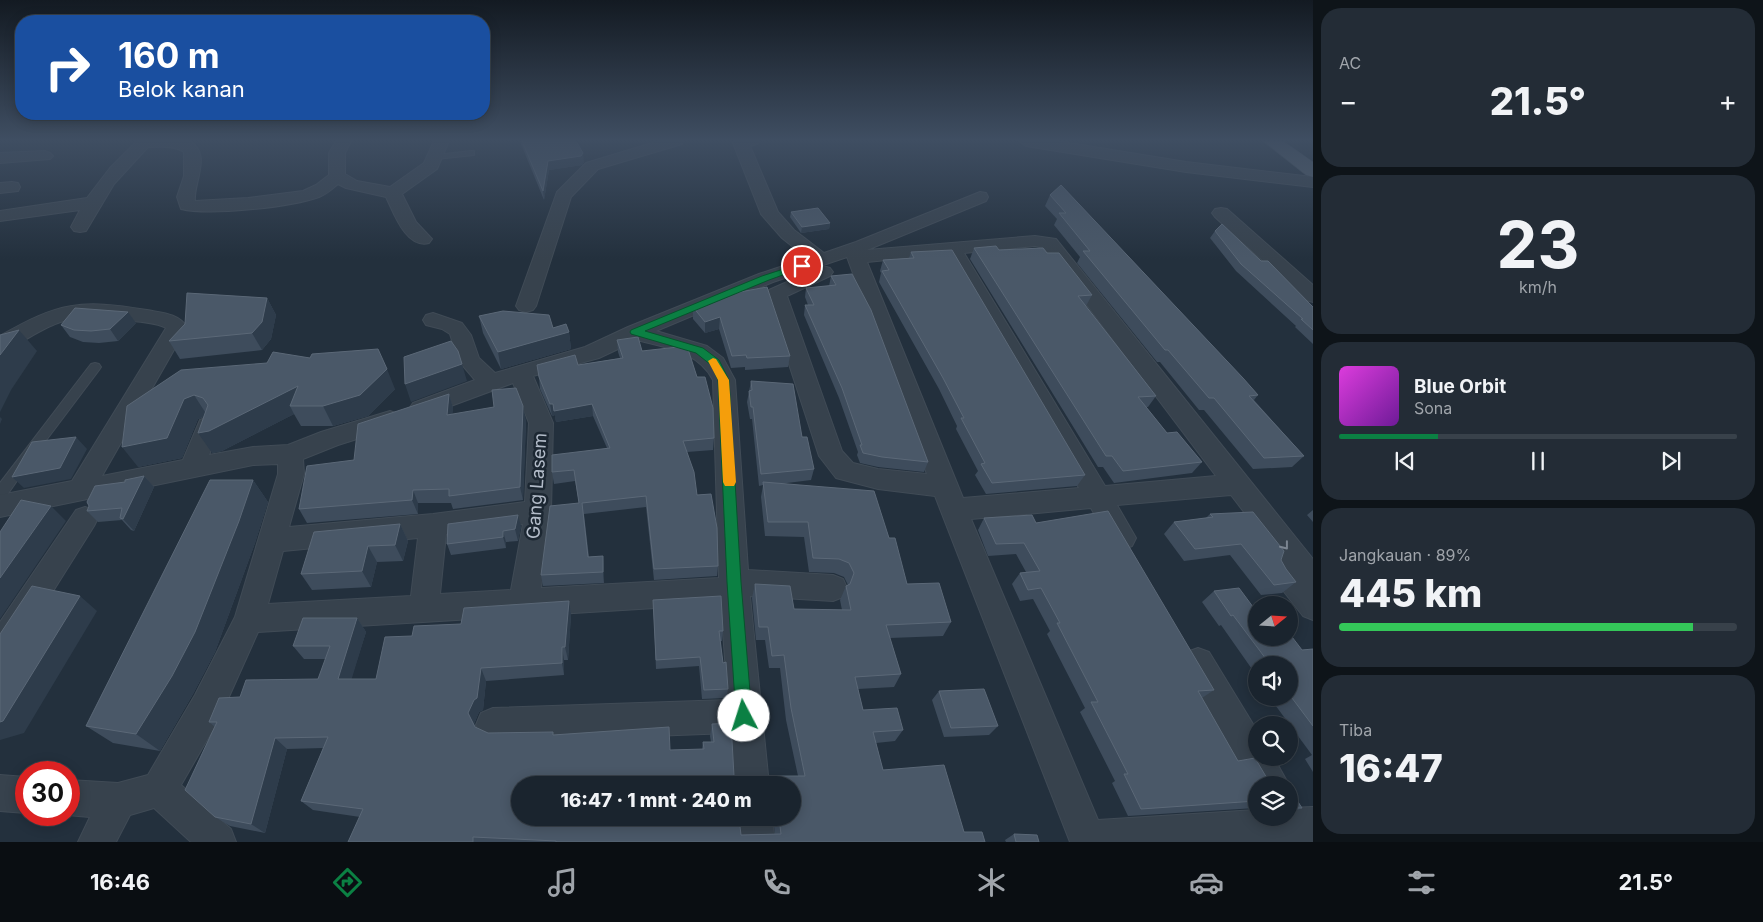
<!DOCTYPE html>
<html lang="id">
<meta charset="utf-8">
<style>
body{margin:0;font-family:Inter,sans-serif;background:#232c36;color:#f1f3f6;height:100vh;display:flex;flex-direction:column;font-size:19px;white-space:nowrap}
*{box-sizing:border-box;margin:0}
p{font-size:16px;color:#9fa4aa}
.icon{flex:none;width:28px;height:28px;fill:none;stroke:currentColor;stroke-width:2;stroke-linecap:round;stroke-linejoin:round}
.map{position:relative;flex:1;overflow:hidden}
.side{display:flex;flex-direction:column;gap:8px;padding:8px;background:#0e1419;width:450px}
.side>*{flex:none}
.guide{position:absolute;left:15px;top:15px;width:475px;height:105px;border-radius:20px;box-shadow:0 2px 12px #0003,0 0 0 1px #38414a;background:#1a4fa0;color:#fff;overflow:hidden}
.needle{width:32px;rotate:72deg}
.fabs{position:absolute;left:1248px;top:596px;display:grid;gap:10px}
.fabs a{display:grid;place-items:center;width:50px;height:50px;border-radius:50%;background:#1a242e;box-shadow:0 2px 12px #0003,0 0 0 1px #38414a;font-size:25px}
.speed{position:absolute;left:15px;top:761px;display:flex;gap:10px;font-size:25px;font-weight:700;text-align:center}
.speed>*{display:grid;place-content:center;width:65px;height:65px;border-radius:50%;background:#1a242e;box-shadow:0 2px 12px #0003,0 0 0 1px #38414a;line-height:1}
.speed .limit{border:8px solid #d22;background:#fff;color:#111}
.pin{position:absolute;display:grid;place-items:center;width:42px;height:42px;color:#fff;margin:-21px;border:2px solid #fff;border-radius:50%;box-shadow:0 1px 5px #0007}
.me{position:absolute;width:55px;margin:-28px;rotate:355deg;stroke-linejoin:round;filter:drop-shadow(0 0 4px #0008)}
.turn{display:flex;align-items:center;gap:18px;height:105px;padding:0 20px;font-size:22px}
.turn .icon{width:65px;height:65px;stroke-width:2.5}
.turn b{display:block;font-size:35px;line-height:42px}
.big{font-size:38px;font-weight:800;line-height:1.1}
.side .tile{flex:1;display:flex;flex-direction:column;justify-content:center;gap:8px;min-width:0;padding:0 18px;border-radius:20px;background:#232c36}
.side .dial{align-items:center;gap:0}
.dial b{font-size:65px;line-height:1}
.song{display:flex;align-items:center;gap:15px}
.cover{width:60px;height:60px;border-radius:8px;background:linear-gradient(135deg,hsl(300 70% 55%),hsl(280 70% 35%))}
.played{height:5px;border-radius:2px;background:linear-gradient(90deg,#0b8043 25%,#38414a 25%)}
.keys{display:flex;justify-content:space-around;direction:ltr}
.heat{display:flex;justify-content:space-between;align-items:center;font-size:28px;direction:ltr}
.charge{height:8px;border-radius:4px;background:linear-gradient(90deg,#34c759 89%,#38414a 0)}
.trip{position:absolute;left:511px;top:776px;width:290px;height:50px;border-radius:25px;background:#1a242e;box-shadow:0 2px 12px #0003,0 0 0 1px #38414a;font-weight:800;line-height:50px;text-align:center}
.tabs{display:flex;height:80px;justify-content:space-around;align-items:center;background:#0a0e12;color:#9fa4aa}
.tabs .icon{width:35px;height:35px}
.tabs .selected{color:#0b8043}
.tabs b{font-size:22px;color:#f1f3f6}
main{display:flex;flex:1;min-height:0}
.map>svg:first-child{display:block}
</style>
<main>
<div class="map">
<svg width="1313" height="842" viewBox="0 0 1313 842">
<rect width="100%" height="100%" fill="#23303d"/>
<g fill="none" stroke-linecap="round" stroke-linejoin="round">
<defs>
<path id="service" d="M471,151H474V155L436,159L432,157L436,155Z
M95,363L99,364L101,367L99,370L32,459L5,498L0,499V483L91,364Z"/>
<path id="minor" d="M137,141H189C213,153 193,183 195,201L248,198L303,191L316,185L329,175V153L336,141H351L345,153V174L357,181L390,187L424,163L434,141H449L437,169L402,194L416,222L432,239L429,243C406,249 394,213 386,197L346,188L338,184C332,189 327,194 319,197C292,207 209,216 181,209L177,197L184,176V152C174,145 160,147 148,147L114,184L86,231L80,232L74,231L71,227L80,210L0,221V211L87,198L110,168Z
M659,141H684L682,144L598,169L571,197L536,306L533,310L526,312L519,310L516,306L557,192L586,163Z
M734,141H759L757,144L750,146L778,212L794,230L824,253L856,242L980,192L986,193L988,197L986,201L867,250L1035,236L1056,239L1313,559V620L1303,616L1274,579L1270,570L1274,561L1280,559L1231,495L1117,505L1136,538L1132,546L1122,550L1112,546L1091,508L971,519L1098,820L1256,810V818H1289V808L1313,807V842H1070L935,496L878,489L836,478L819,456L766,294L769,290L823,266L830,268L833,272L830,276L787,296L842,451L853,463L878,469L927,474L847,257L773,282L656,331L707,346L723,358L735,380L748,570L833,575L843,579L847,588L843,597L833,601L750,596L769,785H733L730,733L493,742L481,737L476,725L481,713L493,708L728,700L721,604L258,632L219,719L181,785L231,829L236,842H191L154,808L130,815L116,842H78L90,817L67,815L69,780L118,783L148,775L195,695L235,617L278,474V464L253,465L0,517V495L72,481L166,328C157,323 142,322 132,321C71,311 58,320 8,350L0,352V336C59,302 80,299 147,310C162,313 178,313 187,327L102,476L183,460L200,420L208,417L216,420L220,426L209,455L253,447L288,445L321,432L390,411L398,414L402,420L398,426L338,445L303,459L304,474L289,527L433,514L525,502L529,423L513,383L421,417L413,415L409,409L413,403L475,380L458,360L450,334L442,329L426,325L423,320L426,315L433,313L462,323L471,335L479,358L495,373L585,347L628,327L759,274L807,258L782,238L761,214L733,143ZM1035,246L1044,248L1216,476L1105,486L964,253ZM946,254L1079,488L963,498L867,262ZM637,340C666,348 698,351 713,380L719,578L541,588L551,511L553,423L533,376L599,358ZM523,524L511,590L440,594L446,534ZM418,538L411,596L268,604L283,551Z
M1019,141H1057L1186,162L1313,177V187L1186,172L1026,146Z
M45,151L50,153L53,156L50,159L0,163V153Z
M12,182L18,183L20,187L18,191L0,193V183Z
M1221,208L1227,209L1313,285V302L1306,300L1215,217L1212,213L1215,209Z
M85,507L94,510L98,518L94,526L11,658L0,663V622L76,510Z
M1198,648L1209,652L1256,729V758H1274L1289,785H1256V793L1182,663L1187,652Z
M0,775L26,777V813L0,811Z
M736,818H772L775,842H739Z"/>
<path id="primary" d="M1263,141H1283L1313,162V177L1306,175Z"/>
</defs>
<!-- service casing -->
<use href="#service" stroke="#404b56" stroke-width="2"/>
<!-- minor casing -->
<use href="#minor" stroke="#404b56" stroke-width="2"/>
<!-- primary casing -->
<use href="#primary" stroke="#404b56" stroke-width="1"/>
<!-- service -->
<use href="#service" fill="#37424d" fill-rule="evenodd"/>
<!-- minor -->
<use href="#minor" fill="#37424d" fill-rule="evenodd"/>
<!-- primary -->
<use href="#primary" fill="#55616e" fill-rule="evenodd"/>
</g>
<!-- wall -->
<path fill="#3e4c5c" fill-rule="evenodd" d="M520,141H522L584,162L582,165L549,170L544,200L521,144Z
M1050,195L1258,395L1254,400L1304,456L1292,467L1253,469L1204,410H1199L1160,362H1157L1077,263L1080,257L1054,225L1057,219L1045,206Z
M791,212L830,223L829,229L801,233L790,217Z
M1215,231L1261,261L1313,307V344L1295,327L1296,326L1236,271L1210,238Z
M974,248L1047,253L1092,295L1086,306L1156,396L1148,407H1146L1167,433L1202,462L1192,473L1114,483L1103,467H1098L970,259Z
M911,252L1085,475L1077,486L986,494L975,475L978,471L956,429L957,426L939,389L879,282L881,273L880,271L883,260L909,258Z
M831,276L928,462L924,472L878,467L860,463L857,455L858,452L839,398L804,315L805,305H808L805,297L806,288L829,286Z
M718,296L790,356L788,367L745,370V367L731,368L719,329L705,333L693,319V307Z
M267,298L276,315L271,339L262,350L180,359L169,341Z
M479,316L553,328L569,332L571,349L501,369L483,333Z
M136,323L118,341L99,343L83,342L70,337L61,325Z
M617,340L642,351L714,438L713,450L687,452L697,495L718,566L717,576L654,580L646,507L584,514L589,557L603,556L604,583L543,586L541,575L579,503L575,481L554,484L552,472L607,448L593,416L556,422L555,415L552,416L540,389L539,377L578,365L620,358L618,352Z
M181,370L395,389L368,416L333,426H301L294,414L222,451L212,453L204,417L198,419L182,458L138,467Z
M751,381L802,437L814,469L811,480L779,484L889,538L907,584L951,622L943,636L890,638L901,674L894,687L858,689L863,710L903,730L895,741L876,743L883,770L964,832L985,842H348L360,817L313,810L301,801L323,748L287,749L265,833L230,826L215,817V727L209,722L240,697L318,679L326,659H304L293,646L357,618L366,632L351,679H376L412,636L461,624L569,601L571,615L568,660H564V675L486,681L483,710L479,712L474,724L476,728L488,733L554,735L670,750L702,749L703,742H711L710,736L712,724L734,776H798L786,720L780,668H769L765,640H756L752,598L755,584L794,609L842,610L840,600L846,586L848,585L844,577L834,573L809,572L804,537L765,536L761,497L763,485L759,486L752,419H750L747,402ZM520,785H792V818H773L775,834L741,835Z
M449,394L453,408L452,414L526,420L523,500L453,509L451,503H418V514L307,523L299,509L354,460Z
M144,476L154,487L134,531L131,530L122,520L98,522L87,511L125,482Z
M253,480L268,502L255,543L215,652L193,694L160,751L113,743L86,726Z
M1313,510V522L1307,515Z
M1210,514L1281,560L1286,569L1296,582L1282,593L1261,595L1230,555L1184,561L1164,534L1174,522L1206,518Z
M984,518L1036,523L1214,690L1202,698L1238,761L1269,781L1274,779L1286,785H1256V810V808L1128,816L1112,783L1115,781L1080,712L1085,708L1047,634L1050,631L1033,599L1020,601L1012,584L1020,573L1026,572L1016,554L988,556L978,530Z
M400,524L408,541L403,561L377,562L371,587L312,590L301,574Z
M521,526L518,541L506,542V548L451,555L447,544Z
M1214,591L1256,638L1302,650L1313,649V772L1305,759L1312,755L1270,698H1289V665H1256V679L1252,673L1254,672L1221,625L1219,626L1202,602Z
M653,600L723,631L722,641H720L723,663L728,689L726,698L702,699L699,666L656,669Z
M939,691L998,726L989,735L944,737L932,700Z
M1289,788L1302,808L1289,814Z
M1014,834L1039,842H1006L1005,840Z"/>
<!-- shaded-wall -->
<path fill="#2e3c4b" d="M583,153L584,162L582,165L549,170L544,200L543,191L548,161Z
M830,223L829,229L801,233L802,227Z
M267,298L276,315L271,339L262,350L252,333Z
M128,312L136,323L118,341L110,329Z
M720,317L719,329L705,333V322Z
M19,330L37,351L11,390L0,412V355Z
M569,332L571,349L501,369L498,352Z
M462,364L467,381L411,402L405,384Z
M387,369L395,389L368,416L333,426L323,406Z
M298,386L290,406L294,414L222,451L212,453L198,433Z
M449,394L453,408L451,429L447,415Z
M194,395L207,415L198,419L182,458L138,467L122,447L184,399Z
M550,404H553L555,415L552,416Z
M592,404L593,416L556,422L554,411Z
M523,406L526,420L523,500L520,487Z
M0,417L2,419L0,424Z
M76,437L87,449L71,479L24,488L12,477Z
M144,476L154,487L134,531L123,519Z
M253,480L268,502L255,543L215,652L193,694L160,751L136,734Z
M413,490L418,503V514L412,500Z
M51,506L66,521L0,619V578Z
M518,515L521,526L518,541L515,529Z
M400,524L408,541L403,561L395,545Z
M503,531L506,542V548L503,537Z
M368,546L377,562L371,587L362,571Z
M603,556L604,567V583L603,572Z
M80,596L97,611L24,733L0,740V722Z
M569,601L571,615L568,660L565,647Z
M357,618L366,632L348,691L338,679Z
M562,647L564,660V675L562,663Z
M481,668L486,681L483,710L479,712L474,724L480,739L468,713Z
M275,738L287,749L265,833L251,824Z"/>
<!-- building -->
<path fill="#4a5868" stroke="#5b6877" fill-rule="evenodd" d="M522,141H576L583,153L581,156L548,161L543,191Z
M1061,185L1243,378L1258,395L1249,396L1304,456L1264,458L1214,398H1209L1168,350H1165L1083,251H1090L1059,213H1066L1050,195Z
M818,208L830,223L802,227L791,212Z
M1222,224L1261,261H1268L1313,307V330L1301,319H1303L1241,264L1215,231Z
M996,246L999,250L1043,248L1047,253H1059L1092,295L1078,296L1156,396L1138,397L1167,433L1177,432L1202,462L1123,471L1112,456H1106L974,248Z
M952,250L1085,475L992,483L981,464L985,463L961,418H964L943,378L882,271L889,270L883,260L914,258L911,252Z
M852,274L871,310L928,462L882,457L863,453L860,445H862L842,388L805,305H814L806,288L836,285L831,276Z
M767,287L790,356L747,358L746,355L732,356L720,317L705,322L693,307L718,296Z
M187,293L267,298L262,322L252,333L169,341L185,324Z
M75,308L128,312L110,329L91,331L74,330L61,325Z
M503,311L549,315L553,328L566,324L569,332L498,352L479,316Z
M19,330L0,355V335Z
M638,337L642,351L687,346L697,377H705L713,408L714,438L683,441L694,472L697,495L711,494L717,528L718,566L654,569L646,496L582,503L588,557L603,556V572L541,575L550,506L579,503L574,470L552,472V455L610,448L592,404L554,411L553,404H550L539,377L537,365L575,355L578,365L623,358L617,340Z
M451,341L458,351L462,364L405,384L404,357Z
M378,349L387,369L360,395L323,406H290L298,386L209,431L198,433L208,405L203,398L194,395L184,399L167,438L122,447L127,406L181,370L267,363L273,352L310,358L312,354Z
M751,381L793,384L802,437H807L814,469L761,474L753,407H751L749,391L752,390Z
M516,388L523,406L520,487L449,496V489L413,490L412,500L299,509L307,466L354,460L358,424L449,394L447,415L494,407L492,390Z
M76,437L60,468L12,477L32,442Z
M144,476L123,519L120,518L122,508L87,511L89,506L87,502L95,486L125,482V480Z
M210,480H253L239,521L195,632L172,676L136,734L86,726Z
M763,482L874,491L889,538H895L907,584L939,583L951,622L886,625L901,674L855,677L863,710L897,708L903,730L873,732L883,770L944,765L964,832H982L985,842H556V841L473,837V842H348L363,809L301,801L328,737L275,738L251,824L215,817L185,790L217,722H209L219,698L240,697L246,680L318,679L330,646H293L303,618H357L338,679H376L385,637L412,636L414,626L461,624L464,608L569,601L565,647H562V663L481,668L477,698L474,700L468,713L475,727L488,733L553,732V735L669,727L670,750L704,749L703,742H714L712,724L731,723L734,776H805L791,708L784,655L772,656L768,627H759L755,584L790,586L794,609L851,610L846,586L850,584L854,573L849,563L839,559L813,558L808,522H768ZM520,785H792V818H779L781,834L741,835L739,818H520Z
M21,500L51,506L0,578V532Z
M1108,511L1214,690L1198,691L1238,761L1255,758L1271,785H1256V801L1141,809L1124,774H1128L1091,702H1098L1057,623H1060L1041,588L1028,590L1020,573L1040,571L1024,543L996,544L984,518L1032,515L1036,523Z
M1253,512L1284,551L1281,560L1286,569L1296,582L1274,585L1241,544L1195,549L1174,522L1213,517L1210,514Z
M518,515L515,529L503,531V537L447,544L448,524Z
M400,524L395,545L368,546L362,571L301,574L314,532Z
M32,586L80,596L3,721L0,722V634Z
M1239,588L1256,611V638H1289V633L1302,650L1313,649V726L1289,694V665H1266V664L1269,663L1233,615L1231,616L1214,591Z
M721,596L723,631H719L723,663L726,662L728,689L704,690L700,657L656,660L653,600Z
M984,689L998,726L951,728L939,691Z
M1274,779H1282L1286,785H1274Z
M1289,788L1302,808H1289Z
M1014,834L1037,835L1039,842H1016Z"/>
<!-- one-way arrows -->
<defs><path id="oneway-chevron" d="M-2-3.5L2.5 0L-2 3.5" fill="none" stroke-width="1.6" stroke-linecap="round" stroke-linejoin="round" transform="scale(1.25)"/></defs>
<use stroke="#7b8591" href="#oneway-chevron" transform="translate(1285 546) rotate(52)"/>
<!-- sky -->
<linearGradient id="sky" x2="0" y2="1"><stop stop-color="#131a22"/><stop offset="0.54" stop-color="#3f4e62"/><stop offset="1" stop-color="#3f4e62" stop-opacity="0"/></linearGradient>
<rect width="1313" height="259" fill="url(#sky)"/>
<!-- route -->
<path fill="#0b8043" stroke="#07532c" d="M802,263L806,266L805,267L769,280L645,331L703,348L719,360L729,380L741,582L752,716L750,722L744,724L739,722L736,716L727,582L718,380L711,365L696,353L631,334L630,332L631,330L762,276Z"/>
<!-- slow -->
<path fill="#f59e0b" d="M713,358L716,359L729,380L736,482L734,486H725L723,482L718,380L708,361Z"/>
<g text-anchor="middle" stroke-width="5" stroke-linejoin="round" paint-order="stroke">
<!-- street labels -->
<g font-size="18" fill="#b3bcc9" stroke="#1c2732">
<text transform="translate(537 486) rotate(-86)" y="6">Gang Lasem</text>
</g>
</g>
</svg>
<div class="fabs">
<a><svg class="needle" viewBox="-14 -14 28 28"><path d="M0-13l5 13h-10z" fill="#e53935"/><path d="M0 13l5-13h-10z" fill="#9fa4aa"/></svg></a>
<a><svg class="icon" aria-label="sound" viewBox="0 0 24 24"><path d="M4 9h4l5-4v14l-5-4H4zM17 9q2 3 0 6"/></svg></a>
<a><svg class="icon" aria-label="search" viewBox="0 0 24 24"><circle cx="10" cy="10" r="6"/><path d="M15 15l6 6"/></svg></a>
<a><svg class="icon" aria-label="layers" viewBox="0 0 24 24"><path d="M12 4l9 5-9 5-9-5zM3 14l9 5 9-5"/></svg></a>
</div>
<div class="speed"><div class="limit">30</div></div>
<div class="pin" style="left:802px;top:266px;background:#d93025"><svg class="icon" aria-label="arrive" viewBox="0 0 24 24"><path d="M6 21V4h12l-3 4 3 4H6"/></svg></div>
<svg class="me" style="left:744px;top:716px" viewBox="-20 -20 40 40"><circle r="19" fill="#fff"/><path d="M0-13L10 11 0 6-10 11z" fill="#0b8043"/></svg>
<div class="trip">16:47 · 1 mnt · 240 m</div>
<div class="guide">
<div class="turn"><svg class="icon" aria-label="right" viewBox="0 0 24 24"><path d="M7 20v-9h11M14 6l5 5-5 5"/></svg><div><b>160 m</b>Belok kanan</div></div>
</div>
</div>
<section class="side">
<div class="tile"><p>AC</p>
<div class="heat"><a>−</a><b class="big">21.5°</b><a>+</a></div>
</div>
<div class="tile dial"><b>23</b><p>km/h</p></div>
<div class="tile">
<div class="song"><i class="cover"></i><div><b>Blue Orbit</b><p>Sona</p></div></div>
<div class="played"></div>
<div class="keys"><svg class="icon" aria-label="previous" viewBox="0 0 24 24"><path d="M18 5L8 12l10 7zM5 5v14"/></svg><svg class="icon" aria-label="pause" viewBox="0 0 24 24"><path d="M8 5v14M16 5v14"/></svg><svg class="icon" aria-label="next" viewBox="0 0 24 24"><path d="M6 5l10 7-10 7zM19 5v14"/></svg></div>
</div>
<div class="tile"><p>Jangkauan · 89%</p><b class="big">445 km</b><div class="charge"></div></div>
<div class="tile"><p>Tiba</p><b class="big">16:47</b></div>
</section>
</main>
<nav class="tabs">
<b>16:46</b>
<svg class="icon selected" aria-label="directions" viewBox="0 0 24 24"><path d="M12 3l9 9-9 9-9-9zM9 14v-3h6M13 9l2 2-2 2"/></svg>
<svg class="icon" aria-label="music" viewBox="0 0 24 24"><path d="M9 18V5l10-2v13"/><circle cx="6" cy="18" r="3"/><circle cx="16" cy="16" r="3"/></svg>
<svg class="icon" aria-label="phone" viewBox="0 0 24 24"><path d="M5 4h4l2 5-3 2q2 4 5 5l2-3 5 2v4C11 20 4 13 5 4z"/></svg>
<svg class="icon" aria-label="climate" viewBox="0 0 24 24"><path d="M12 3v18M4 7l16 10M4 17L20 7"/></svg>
<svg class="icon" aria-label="car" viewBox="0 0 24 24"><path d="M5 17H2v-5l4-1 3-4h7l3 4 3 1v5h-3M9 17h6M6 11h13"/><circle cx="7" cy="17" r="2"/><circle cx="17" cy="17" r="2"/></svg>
<svg class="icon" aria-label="filters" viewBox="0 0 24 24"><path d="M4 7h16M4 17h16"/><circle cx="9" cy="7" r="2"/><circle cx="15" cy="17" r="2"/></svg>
<b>21.5°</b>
</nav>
